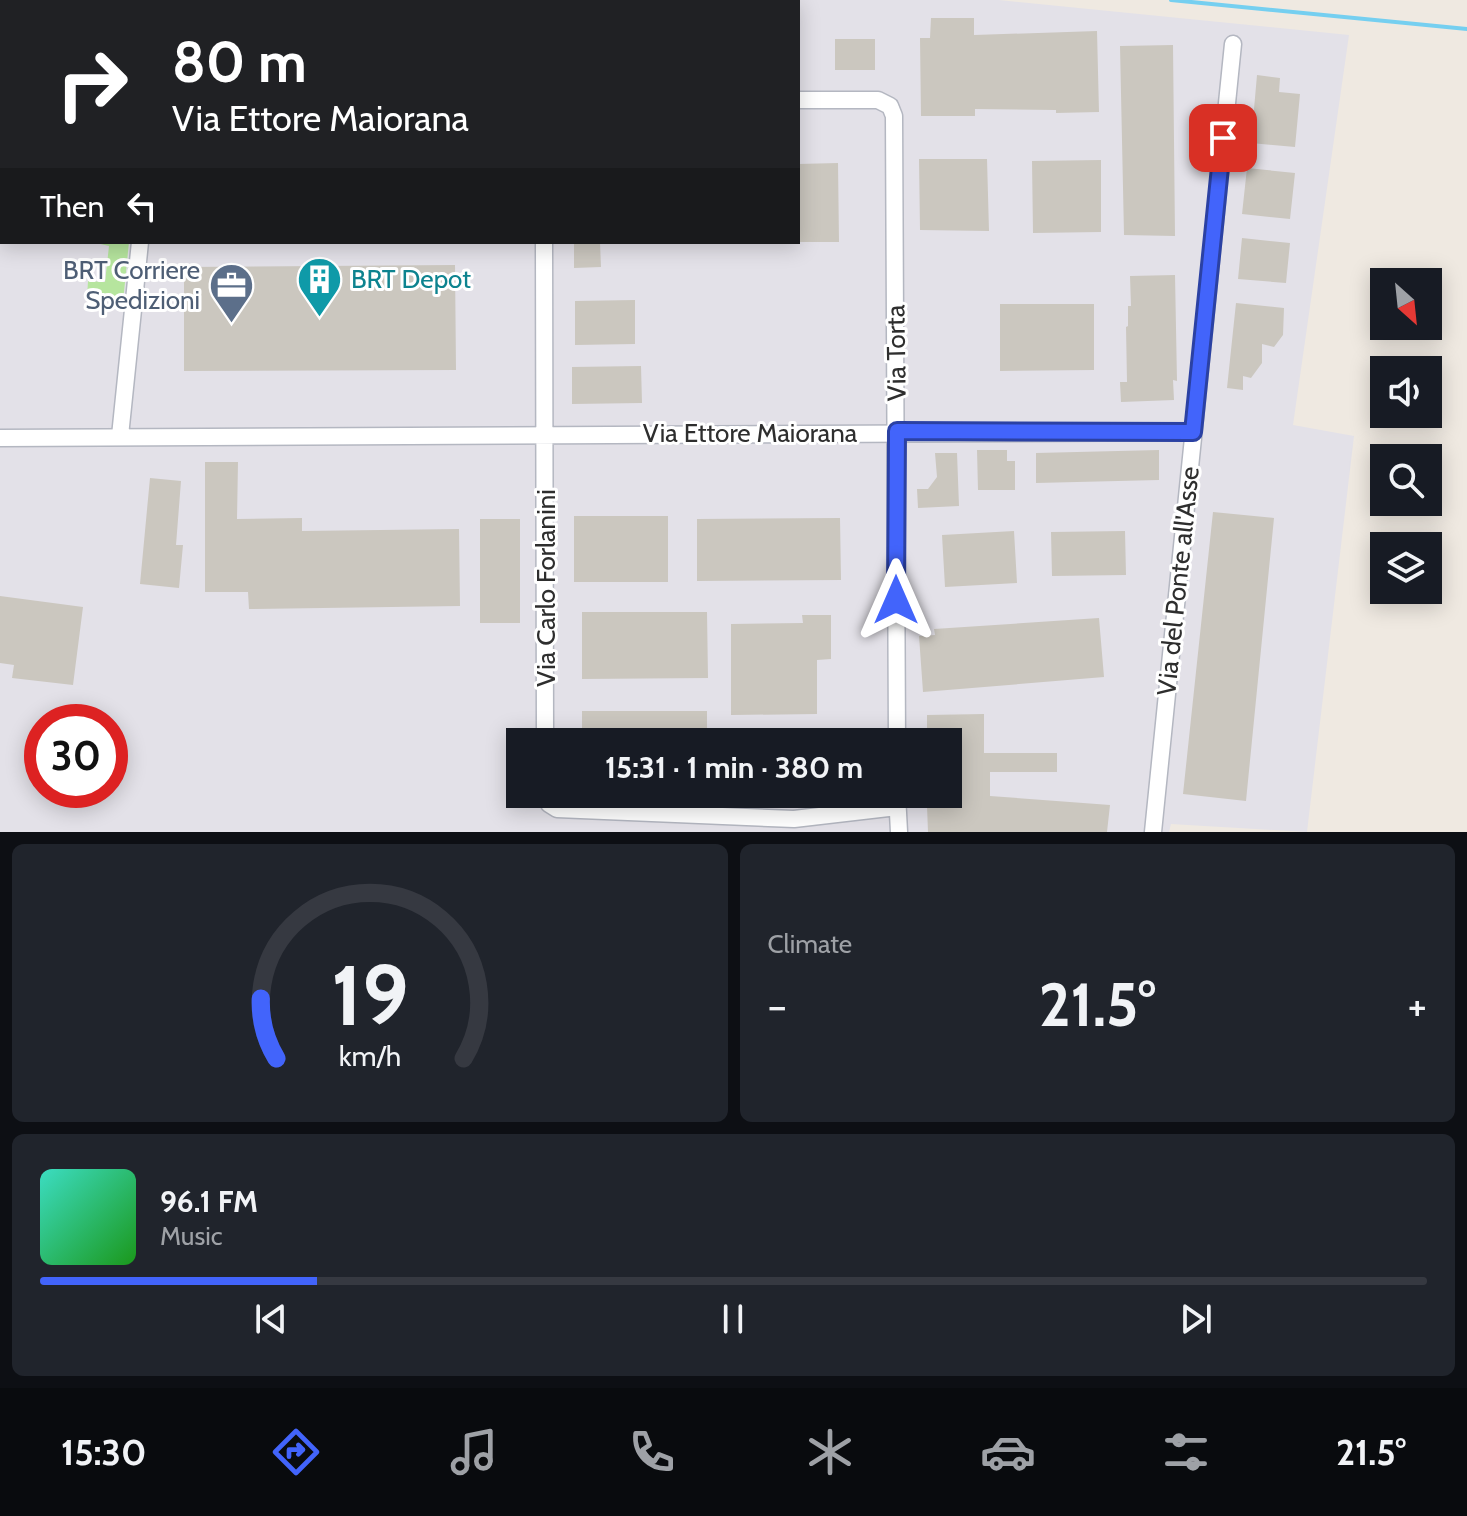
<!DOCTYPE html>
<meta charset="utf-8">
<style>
body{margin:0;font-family:Cabin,sans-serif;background:#20242c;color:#f1f3f6;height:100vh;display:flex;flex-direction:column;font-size:30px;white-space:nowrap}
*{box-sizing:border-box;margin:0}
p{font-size:26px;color:#9ea1a6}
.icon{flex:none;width:44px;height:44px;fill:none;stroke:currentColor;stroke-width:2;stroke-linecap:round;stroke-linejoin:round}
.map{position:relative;height:832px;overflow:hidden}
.drawer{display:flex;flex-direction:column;gap:12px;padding:12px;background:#0d0f14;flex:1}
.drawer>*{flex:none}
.hud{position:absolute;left:0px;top:0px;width:800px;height:244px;box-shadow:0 4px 20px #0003;background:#202124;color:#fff;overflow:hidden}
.needle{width:52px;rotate:153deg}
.tools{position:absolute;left:1370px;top:268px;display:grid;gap:16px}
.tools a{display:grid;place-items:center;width:72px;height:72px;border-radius:0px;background:#171b24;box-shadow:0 4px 20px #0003;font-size:40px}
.speed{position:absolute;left:24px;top:704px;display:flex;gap:16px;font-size:40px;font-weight:700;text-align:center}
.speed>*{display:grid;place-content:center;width:104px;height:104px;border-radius:50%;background:#171b24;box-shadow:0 4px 20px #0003;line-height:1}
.speed .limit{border:12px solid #d22;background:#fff;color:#111}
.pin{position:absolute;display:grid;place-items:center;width:68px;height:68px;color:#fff;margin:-34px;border-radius:16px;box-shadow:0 4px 12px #0006}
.me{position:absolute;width:88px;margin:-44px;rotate:0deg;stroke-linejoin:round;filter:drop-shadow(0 0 6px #0008)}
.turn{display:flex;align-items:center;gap:28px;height:168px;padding:0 40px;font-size:36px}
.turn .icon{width:104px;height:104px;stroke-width:2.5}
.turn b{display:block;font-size:56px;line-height:68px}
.then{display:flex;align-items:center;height:76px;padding:0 40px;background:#0003;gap:16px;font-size:30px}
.big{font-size:60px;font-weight:800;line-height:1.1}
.drawer .widget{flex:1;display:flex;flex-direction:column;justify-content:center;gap:12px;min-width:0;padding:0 28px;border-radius:12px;background:#20242c}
.drawer .dial{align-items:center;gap:0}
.dial svg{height:208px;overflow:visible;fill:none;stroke:#363941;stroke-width:7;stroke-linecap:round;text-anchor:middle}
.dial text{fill:#f1f3f6;stroke:none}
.song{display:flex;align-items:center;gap:24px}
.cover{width:96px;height:96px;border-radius:12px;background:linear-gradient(135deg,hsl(170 70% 55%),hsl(120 70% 35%))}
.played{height:8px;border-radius:4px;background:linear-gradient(90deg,#4264fb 20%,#363941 20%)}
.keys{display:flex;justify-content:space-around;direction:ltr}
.heat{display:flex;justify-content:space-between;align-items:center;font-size:44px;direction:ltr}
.drawer .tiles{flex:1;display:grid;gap:12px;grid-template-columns:1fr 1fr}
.widget:last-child{grid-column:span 2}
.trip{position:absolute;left:506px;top:728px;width:456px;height:80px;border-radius:0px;background:#171b24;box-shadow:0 4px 20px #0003;font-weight:800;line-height:80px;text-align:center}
.tabs{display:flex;height:128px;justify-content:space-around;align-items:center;background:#090b0e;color:#9ea1a6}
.tabs .icon{width:56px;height:56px}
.tabs .selected{color:#4264fb}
.tabs b{font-size:36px;color:#f1f3f6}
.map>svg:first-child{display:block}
</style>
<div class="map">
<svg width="1467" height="832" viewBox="0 0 1467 832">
<rect width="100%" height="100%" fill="#efe9e1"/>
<!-- industrial -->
<path fill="#e3e1e8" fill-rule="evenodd" d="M0,0H999L1349,35L1293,425L1354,436L1307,832L1171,824L1169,832H0ZM2,2H798V242H2ZM42,722H110V790H42ZM520,742H948V794H520Z"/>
<!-- green -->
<path fill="#b6e59e" d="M92,242H129L123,302L87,298L88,281L105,282L109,246Z"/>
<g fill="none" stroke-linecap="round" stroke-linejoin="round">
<!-- stream -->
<path stroke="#75cff0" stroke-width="4" d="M1171,0L1467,29"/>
</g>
<!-- building -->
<path fill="#cbc7bf" d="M931,18H974V35L1097,31L1099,112L1056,113V110L975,109V116H921L920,38H930Z
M835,39H875V70H835Z
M1173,45L1175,236L1124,235L1120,46Z
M1257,75L1280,78L1279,92L1300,94L1295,147L1251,143Z
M919,159H987L989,231L920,230Z
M1101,160V232L1033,233L1032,161Z
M838,163L839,242H798V164Z
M1247,168L1295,173L1290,219L1242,214Z
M1242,238L1290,243L1286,283L1238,279Z
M574,242H600L601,267L574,268Z
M455,265L456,370L184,371V267Z
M1175,275L1177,381L1173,380L1174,400L1121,402L1120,382H1127L1126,327L1128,326V306H1131L1130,276Z
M635,300V344L575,345V301Z
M1236,303L1284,308L1283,335L1274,347L1262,344V363L1251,378L1243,376V390L1227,388Z
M1000,304H1094V370L1000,371Z
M641,366L642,403L572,404V367Z
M977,450H1007V461H1015V490H978Z
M1159,450V480L1036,483V453Z
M935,453H957L959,506L918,508L917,489H928L937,477Z
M205,462H238L237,519L302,518V531L459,529L460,606L249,609L248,592H205Z
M150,478L181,481L176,545H183L179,588L140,584Z
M1213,512L1274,518L1246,801L1183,794Z
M574,516H668V582H574Z
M840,518L841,580L697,581V519Z
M480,519H520V623H480Z
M1014,531L1017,583L945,587L942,535Z
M1125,531L1126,575L1052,576L1051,532Z
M0,596L83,607L73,685L12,678L14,665L0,663Z
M582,612H707L708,678L582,679Z
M802,615H831V659L817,660V714L731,715V624L803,623Z
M1099,618L1104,677L923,692L919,636L935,635L934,629Z
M582,711H707V742H582Z
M984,714V753H1057V772H990V796L1110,805L1107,832H928L927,806L948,805V742H927V715Z"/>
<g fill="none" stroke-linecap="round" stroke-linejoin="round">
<defs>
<path id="street" d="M798,100H878L890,106L894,116L897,742
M544,242L545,742
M120,436L140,242
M0,438L1193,432
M545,794L549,804L557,809L794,819L897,807
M897,794L899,832
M1153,832L1233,44"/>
</defs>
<!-- street casing -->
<use href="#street" stroke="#b4b7c1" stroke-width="19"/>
<!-- street -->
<use href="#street" stroke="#fff" stroke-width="16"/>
</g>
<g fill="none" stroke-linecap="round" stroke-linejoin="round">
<defs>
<path id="route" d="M896,600L897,431L1193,432L1223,138"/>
</defs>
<!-- route casing -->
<use href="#route" stroke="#2b41a3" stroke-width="20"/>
<!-- route -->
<use href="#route" stroke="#4264fb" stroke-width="14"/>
</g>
<!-- icons -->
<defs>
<symbol id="building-pin" viewBox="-11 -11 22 30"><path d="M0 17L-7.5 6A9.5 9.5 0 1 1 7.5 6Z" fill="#0f9aa8" stroke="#fff"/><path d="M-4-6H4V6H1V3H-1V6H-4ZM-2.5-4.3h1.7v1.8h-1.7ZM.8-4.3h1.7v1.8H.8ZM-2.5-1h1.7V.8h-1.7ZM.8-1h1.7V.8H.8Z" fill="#fff"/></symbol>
<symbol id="office-pin" viewBox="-11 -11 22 30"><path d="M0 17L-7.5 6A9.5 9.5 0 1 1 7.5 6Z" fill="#5c6f8a" stroke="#fff"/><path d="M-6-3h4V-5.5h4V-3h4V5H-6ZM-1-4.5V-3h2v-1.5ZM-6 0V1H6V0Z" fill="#fff"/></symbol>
</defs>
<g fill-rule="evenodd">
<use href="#building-pin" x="294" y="254" width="51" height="69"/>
<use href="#office-pin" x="206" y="260" width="51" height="69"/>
</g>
<g text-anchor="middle" stroke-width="6" stroke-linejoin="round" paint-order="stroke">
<!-- service labels -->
<g font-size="26" fill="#4e5e75" stroke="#fff" text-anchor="end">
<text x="200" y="279">BRT Corriere<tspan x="200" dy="30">Spedizioni</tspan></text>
</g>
<!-- culture labels -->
<g font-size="26" fill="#0d838f" stroke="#fff" text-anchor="start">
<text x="351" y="288">BRT Depot</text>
</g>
<!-- street labels -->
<g font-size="26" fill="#2e2e2e" stroke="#fff">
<text transform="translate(896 353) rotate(-91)" y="9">Via Torta</text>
<text x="750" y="442">Via Ettore Maiorana</text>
<text transform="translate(1178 581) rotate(-84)" y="9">Via del Ponte all'Asse</text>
<text transform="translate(546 588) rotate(-90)" y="9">Via Carlo Forlanini</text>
</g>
</g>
</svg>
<div class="tools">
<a><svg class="needle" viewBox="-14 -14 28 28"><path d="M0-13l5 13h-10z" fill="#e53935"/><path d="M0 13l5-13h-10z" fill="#9ea1a6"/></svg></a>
<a><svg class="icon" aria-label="sound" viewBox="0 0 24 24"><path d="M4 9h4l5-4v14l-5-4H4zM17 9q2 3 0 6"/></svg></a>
<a><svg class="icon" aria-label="search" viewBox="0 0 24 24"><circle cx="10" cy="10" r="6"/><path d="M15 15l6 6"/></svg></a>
<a><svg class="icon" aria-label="layers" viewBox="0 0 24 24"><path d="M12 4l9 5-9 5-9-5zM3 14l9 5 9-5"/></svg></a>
</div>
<div class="speed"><div class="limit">30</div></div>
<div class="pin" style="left:1223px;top:138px;background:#d93025"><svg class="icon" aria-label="arrive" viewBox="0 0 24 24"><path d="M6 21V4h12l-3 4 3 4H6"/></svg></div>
<svg class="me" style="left:896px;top:600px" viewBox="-20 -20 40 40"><path d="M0-17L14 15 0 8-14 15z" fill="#4264fb" stroke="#fff" stroke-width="4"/></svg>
<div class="trip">15:31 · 1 min · 380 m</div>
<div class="hud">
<div class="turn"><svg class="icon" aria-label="right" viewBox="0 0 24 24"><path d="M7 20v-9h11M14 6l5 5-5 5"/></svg><div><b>80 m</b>Via Ettore Maiorana</div></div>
<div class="then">Then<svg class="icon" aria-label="left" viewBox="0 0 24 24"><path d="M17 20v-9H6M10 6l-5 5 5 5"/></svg></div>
</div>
</div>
<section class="drawer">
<div class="tiles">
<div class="widget dial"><svg viewBox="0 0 100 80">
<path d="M14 69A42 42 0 1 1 86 69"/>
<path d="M14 69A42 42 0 0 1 8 46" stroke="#4264fb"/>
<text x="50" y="56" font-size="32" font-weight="700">19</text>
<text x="50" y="72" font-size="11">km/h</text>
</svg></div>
<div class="widget"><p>Climate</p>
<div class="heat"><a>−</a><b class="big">21.5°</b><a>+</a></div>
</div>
<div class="widget">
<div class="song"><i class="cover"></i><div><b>96.1 FM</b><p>Music</p></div></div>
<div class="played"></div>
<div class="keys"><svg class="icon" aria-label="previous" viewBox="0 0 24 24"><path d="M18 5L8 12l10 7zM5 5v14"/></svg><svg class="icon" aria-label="pause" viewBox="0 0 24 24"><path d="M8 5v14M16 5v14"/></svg><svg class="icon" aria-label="next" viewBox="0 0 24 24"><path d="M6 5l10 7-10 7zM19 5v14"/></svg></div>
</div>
</div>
</section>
<nav class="tabs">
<b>15:30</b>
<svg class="icon selected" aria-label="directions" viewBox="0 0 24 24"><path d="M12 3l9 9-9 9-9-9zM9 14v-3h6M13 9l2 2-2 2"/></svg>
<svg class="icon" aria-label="music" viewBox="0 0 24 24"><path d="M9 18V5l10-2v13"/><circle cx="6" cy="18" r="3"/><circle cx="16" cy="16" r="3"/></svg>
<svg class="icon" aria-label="phone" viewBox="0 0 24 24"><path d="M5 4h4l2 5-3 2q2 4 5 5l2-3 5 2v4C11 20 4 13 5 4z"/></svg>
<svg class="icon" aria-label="climate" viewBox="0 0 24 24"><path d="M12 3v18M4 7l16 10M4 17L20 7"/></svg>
<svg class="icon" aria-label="car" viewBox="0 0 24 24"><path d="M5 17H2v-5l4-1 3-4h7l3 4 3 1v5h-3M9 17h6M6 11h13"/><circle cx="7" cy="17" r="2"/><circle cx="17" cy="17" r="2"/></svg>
<svg class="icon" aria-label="filters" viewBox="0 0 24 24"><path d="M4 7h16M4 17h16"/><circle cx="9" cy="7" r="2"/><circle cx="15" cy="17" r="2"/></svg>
<b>21.5°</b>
</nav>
